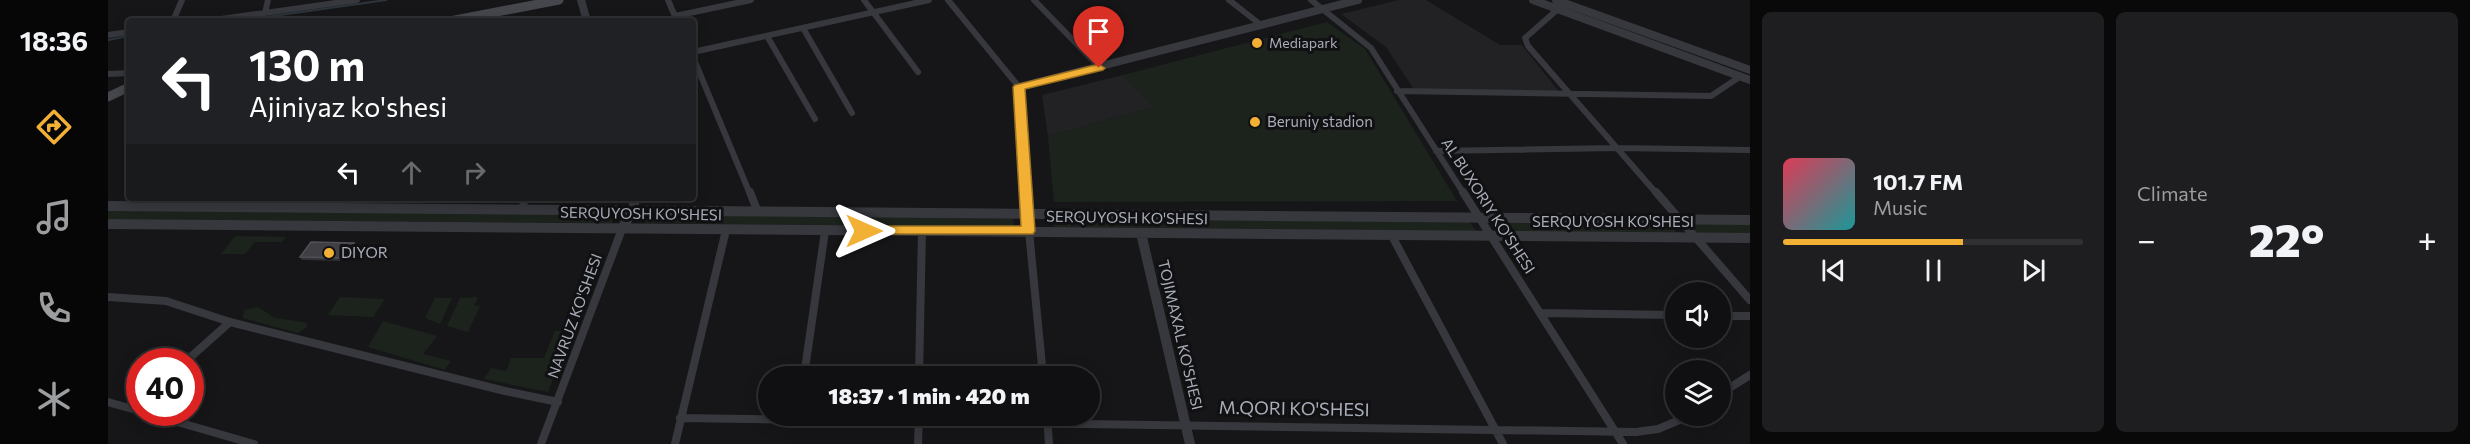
<!DOCTYPE html>
<meta charset="utf-8">
<style>
body{margin:0;font-family:Commissioner,sans-serif;background:#1e1e20;color:#f1f3f6;height:100vh;display:flex;flex-direction:column;font-size:22px;white-space:nowrap}
*{box-sizing:border-box;margin:0}
p{font-size:20px;color:#9c9d9f}
.icon{flex:none;width:33px;height:33px;fill:none;stroke:currentColor;stroke-width:2;stroke-linecap:round;stroke-linejoin:round}
.map{position:relative;flex:1;overflow:hidden}
.panel{display:flex;flex-direction:column;gap:12px;padding:12px;background:#09090a;width:720px}
.panel>*{flex:none}
.banner{position:absolute;left:18px;top:18px;width:570px;height:183px;border-radius:6px;box-shadow:0 3px 15px #0003,0 0 0 2px #303032;background:#202124;color:#fff;overflow:hidden}
.controls{position:absolute;left:1557px;top:282px;display:grid;gap:12px}
.controls a{display:grid;place-items:center;width:66px;height:66px;border-radius:50%;background:#101012;box-shadow:0 3px 15px #0003,0 0 0 2px #303032;font-size:30px}
.speed{position:absolute;left:18px;top:348px;display:flex;gap:12px;font-size:30px;font-weight:700;text-align:center}
.speed>*{display:grid;place-content:center;width:78px;height:78px;border-radius:50%;background:#101012;box-shadow:0 3px 15px #0003,0 0 0 2px #303032;line-height:1}
.speed .limit{border:9px solid #d22;background:#fff;color:#111}
.pin{position:absolute;display:grid;place-items:center;width:51px;height:51px;color:#fff;margin:-62px -26px;border-radius:50% 50% 50% 0;rotate:-45deg;box-shadow:0 0 6px #0007}
.pin .icon{rotate:45deg}
.me{position:absolute;width:66px;margin:-33px;rotate:90deg;stroke-linejoin:round;filter:drop-shadow(0 0 4px #0008)}
.turn{display:flex;align-items:center;gap:21px;height:126px;padding:0 24px;font-size:27px}
.turn .icon{width:78px;height:78px;stroke-width:2.5}
.turn b{display:block;font-size:42px;line-height:51px}
.lanes{display:flex;align-items:center;height:57px;padding:0 24px;background:#0003;justify-content:center;gap:30px;direction:ltr}
.lanes .off{opacity:.35}
.big{font-size:45px;font-weight:800;line-height:1.1}
.panel .tile{flex:1;display:flex;flex-direction:column;justify-content:center;gap:9px;min-width:0;padding:0 21px;border-radius:9px;background:#1e1e20}
.song{display:flex;align-items:center;gap:18px}
.cover{width:72px;height:72px;border-radius:9px;background:linear-gradient(135deg,hsl(350 70% 55%),hsl(180 70% 35%))}
.played{height:6px;border-radius:3px;background:linear-gradient(90deg,#f2b134 60%,#303032 60%)}
.keys{display:flex;justify-content:space-around;direction:ltr}
.heat{display:flex;justify-content:space-between;align-items:center;font-size:33px;direction:ltr}
.panel .tiles{flex:1;display:grid;gap:12px;grid-template-columns:repeat(2,1fr)}
.trip{position:absolute;left:650px;top:366px;width:342px;height:60px;border-radius:30px;background:#101012;box-shadow:0 3px 15px #0003,0 0 0 2px #303032;font-weight:800;line-height:60px;text-align:center}
main{display:flex;flex:1;min-height:0}
.menu{display:flex;flex-direction:column;width:108px;justify-content:space-around;align-items:center;background:#060607;color:#9c9d9f}
.menu .icon{width:42px;height:42px}
.menu .active{color:#f2b134}
.menu b{font-size:27px;color:#f1f3f6}
.map>svg:first-child{display:block}
</style>
<main>
<nav class="menu">
<b>18:36</b>
<svg class="icon active" aria-label="directions" viewBox="0 0 24 24"><path d="M12 3l9 9-9 9-9-9zM9 14v-3h6M13 9l2 2-2 2"/></svg>
<svg class="icon" aria-label="music" viewBox="0 0 24 24"><path d="M9 18V5l10-2v13"/><circle cx="6" cy="18" r="3"/><circle cx="16" cy="16" r="3"/></svg>
<svg class="icon" aria-label="phone" viewBox="0 0 24 24"><path d="M5 4h4l2 5-3 2q2 4 5 5l2-3 5 2v4C11 20 4 13 5 4z"/></svg>
<svg class="icon" aria-label="climate" viewBox="0 0 24 24"><path d="M12 3v18M4 7l16 10M4 17L20 7"/></svg>
</nav>
<div class="map">
<svg width="1642" height="444" viewBox="0 0 1642 444">
<rect width="100%" height="100%" fill="#161618"/>
<!-- built -->
<path fill="#222225" d="M1291,0H1318L1392,45H1414L1452,93L1307,91L1278,47L1233,14Z
M1015,75L1047,107L940,136L934,95Z"/>
<!-- green -->
<path fill="#1c231d" d="M1219,22L1257,49L1349,201L946,202L940,136L1047,107L1015,75Z
M0,210L507,213L504,223L0,219Z
M540,214L905,219L906,227L537,223Z
M945,219L1362,222L1368,231L946,227Z
M1383,222L1561,224L1569,233L1389,232Z
M1580,224H1642V234L1589,233Z
M127,236L178,237L174,242H147L137,254H113Z
M232,297L277,299L265,317L220,315Z
M370,297L366,306H372L360,332L339,326L352,298Z
M327,298H344L332,324L317,318Z
M150,307L167,318L195,322L199,324L198,328L190,333L135,318L136,310Z
M275,321L329,336L315,354L343,361L337,370L260,347Z
M447,331H463L440,392L376,379L383,368L398,371L403,358H436Z"/>
<g fill="none" stroke-linecap="round" stroke-linejoin="round">
<!-- stream -->
<path stroke="#2c353c" stroke-width="2" d="M131,21L278,0
M0,40L21,36"/>
<!-- minor-far1 -->
<path stroke="#37383d" stroke-width="6" d="M560,0L569,21
M756,0L810,72
M840,0L911,87
M926,0L991,67
M1121,0L1153,25
M1203,0L1263,48L1356,194
M1450,9L1417,38L1420,46L1549,194
M157,13L160,0
M567,16L643,0
M65,21L74,0
M99,21L249,0
M695,28L744,113
M0,35L21,32
M659,36L707,119
M585,52L821,0
M585,57L642,194
M0,74L21,73
M1289,91L1603,96L1633,76
M1328,151L1509,148L1642,150"/>
<!-- minor -->
<path stroke="#37383d" stroke-width="8" d="M642,192L649,210
M1355,192L1515,444
M1548,192L1642,300
M415,198L416,208
M921,231L935,376
M1284,236L1395,444
M0,297L58,301L122,322L397,391L450,402
M1432,313L1568,315
M1612,316H1642
M77,362L122,322
M696,376L717,231
M811,376L814,231
M1612,394L1642,375
M0,402L32,411
M35,412L146,444
M939,416L941,444
M572,418L1528,432L1550,429L1581,416
M433,444L514,229
M567,444L618,230
M810,444L811,416"/>
<!-- tertiary-far1 -->
<path stroke="#37383d" stroke-width="8" d="M473,0L479,21
M1425,0L1642,80
M1448,0L1642,70
M918,194L911,87L1250,0"/>
<!-- tertiary -->
<path stroke="#37383d" stroke-width="10" d="M918,192L921,231
M0,206L1642,220
M0,224L1642,238
M514,229L525,209L527,198
M1033,233L1082,444"/>
<!-- secondary -->
<path stroke="#45474d" stroke-width="9" d="M342,21L451,0
M0,97L21,87"/>
</g>
<!-- wall -->
<path fill="#323236" d="M246,243L248,246L238,261L194,260L192,257Z"/>
<!-- shaded-wall -->
<path fill="#212124" d="M246,243L248,246L238,261L236,258Z"/>
<!-- building -->
<path fill="#3f3f44" stroke="#4f5156" stroke-width="1.5" d="M203,242L246,243L236,258L192,257Z"/>
<!-- route -->
<path fill="#f2b134" stroke="#9d7322" stroke-width="1.5" d="M991,64L997,68L995,70L917,89L927,231L925,234H751L749,231L756,226H913L905,87L907,85Z"/>
<!-- markers -->
<g fill="#f2b134" stroke="#111113" stroke-width="2">
<circle cx="1149" cy="43" r="6"/>
<circle cx="1147" cy="122" r="6"/>
<circle cx="221" cy="253" r="6"/>
</g>
<g text-anchor="middle" stroke-width="6" stroke-linejoin="round" paint-order="stroke">
<!-- far-poi labels -->
<g font-size="14" fill="#a8adb8" stroke="#111113" text-anchor="start">
<text x="1161" y="48">Mediapark</text>
</g>
<!-- poi labels -->
<g font-size="15" fill="#a8adb8" stroke="#111113" text-anchor="start">
<text x="1159" y="127">Beruniy stadion</text>
<text x="233" y="258">DIYOR</text>
</g>
<!-- street labels -->
<g font-size="15" fill="#a8adb8" stroke="#111113">
<text transform="translate(1380 206) rotate(57)" y="5">AL BUXORIY KO'SHESI</text>
<text transform="translate(533 214) rotate(1)" y="5">SERQUYOSH KO'SHESI</text>
<text transform="translate(1019 218) rotate(1)" y="5">SERQUYOSH KO'SHESI</text>
<text x="1505" y="227">SERQUYOSH KO'SHESI</text>
<text transform="translate(467 316) rotate(-70)" y="5">NAVRUZ KO'SHESI</text>
<text transform="translate(1072 335) rotate(77)" y="5">TOJIMAXAL KO'SHESI</text>
</g>
<!-- near-street labels -->
<g font-size="18" fill="#a8adb8" stroke="#111113">
<text transform="translate(1186 409) rotate(1)" y="6">M.QORI KO'SHESI</text>
</g>
</g>
</svg>
<div class="controls">
<a><svg class="icon" aria-label="sound" viewBox="0 0 24 24"><path d="M4 9h4l5-4v14l-5-4H4zM17 9q2 3 0 6"/></svg></a>
<a><svg class="icon" aria-label="layers" viewBox="0 0 24 24"><path d="M12 4l9 5-9 5-9-5zM3 14l9 5 9-5"/></svg></a>
</div>
<div class="speed"><div class="limit">40</div></div>
<div class="pin" style="left:991px;top:68px;background:#d93025"><svg class="icon" aria-label="arrive" viewBox="0 0 24 24"><path d="M6 21V4h12l-3 4 3 4H6"/></svg></div>
<svg class="me" style="left:756px;top:231px" viewBox="-20 -20 40 40"><path d="M0-17L14 15 0 8-14 15z" fill="#f2b134" stroke="#fff" stroke-width="4"/></svg>
<div class="trip">18:37 · 1 min · 420 m</div>
<div class="banner">
<div class="turn"><svg class="icon" aria-label="left" viewBox="0 0 24 24"><path d="M17 20v-9H6M10 6l-5 5 5 5"/></svg><div><b>130 m</b>Ajiniyaz ko'shesi</div></div>
<div class="lanes"><svg class="icon" aria-label="left" viewBox="0 0 24 24"><path d="M17 20v-9H6M10 6l-5 5 5 5"/></svg><svg class="icon off" aria-label="ahead" viewBox="0 0 24 24"><path d="M12 20V5M6 11l6-6 6 6"/></svg><svg class="icon off" aria-label="right" viewBox="0 0 24 24"><path d="M7 20v-9h11M14 6l5 5-5 5"/></svg></div>
</div>
</div>
<section class="panel">
<div class="tiles">
<div class="tile">
<div class="song"><i class="cover"></i><div><b>101.7 FM</b><p>Music</p></div></div>
<div class="played"></div>
<div class="keys"><svg class="icon" aria-label="previous" viewBox="0 0 24 24"><path d="M18 5L8 12l10 7zM5 5v14"/></svg><svg class="icon" aria-label="pause" viewBox="0 0 24 24"><path d="M8 5v14M16 5v14"/></svg><svg class="icon" aria-label="next" viewBox="0 0 24 24"><path d="M6 5l10 7-10 7zM19 5v14"/></svg></div>
</div>
<div class="tile"><p>Climate</p>
<div class="heat"><a>−</a><b class="big">22°</b><a>+</a></div>
</div>
</div>
</section>
</main>
